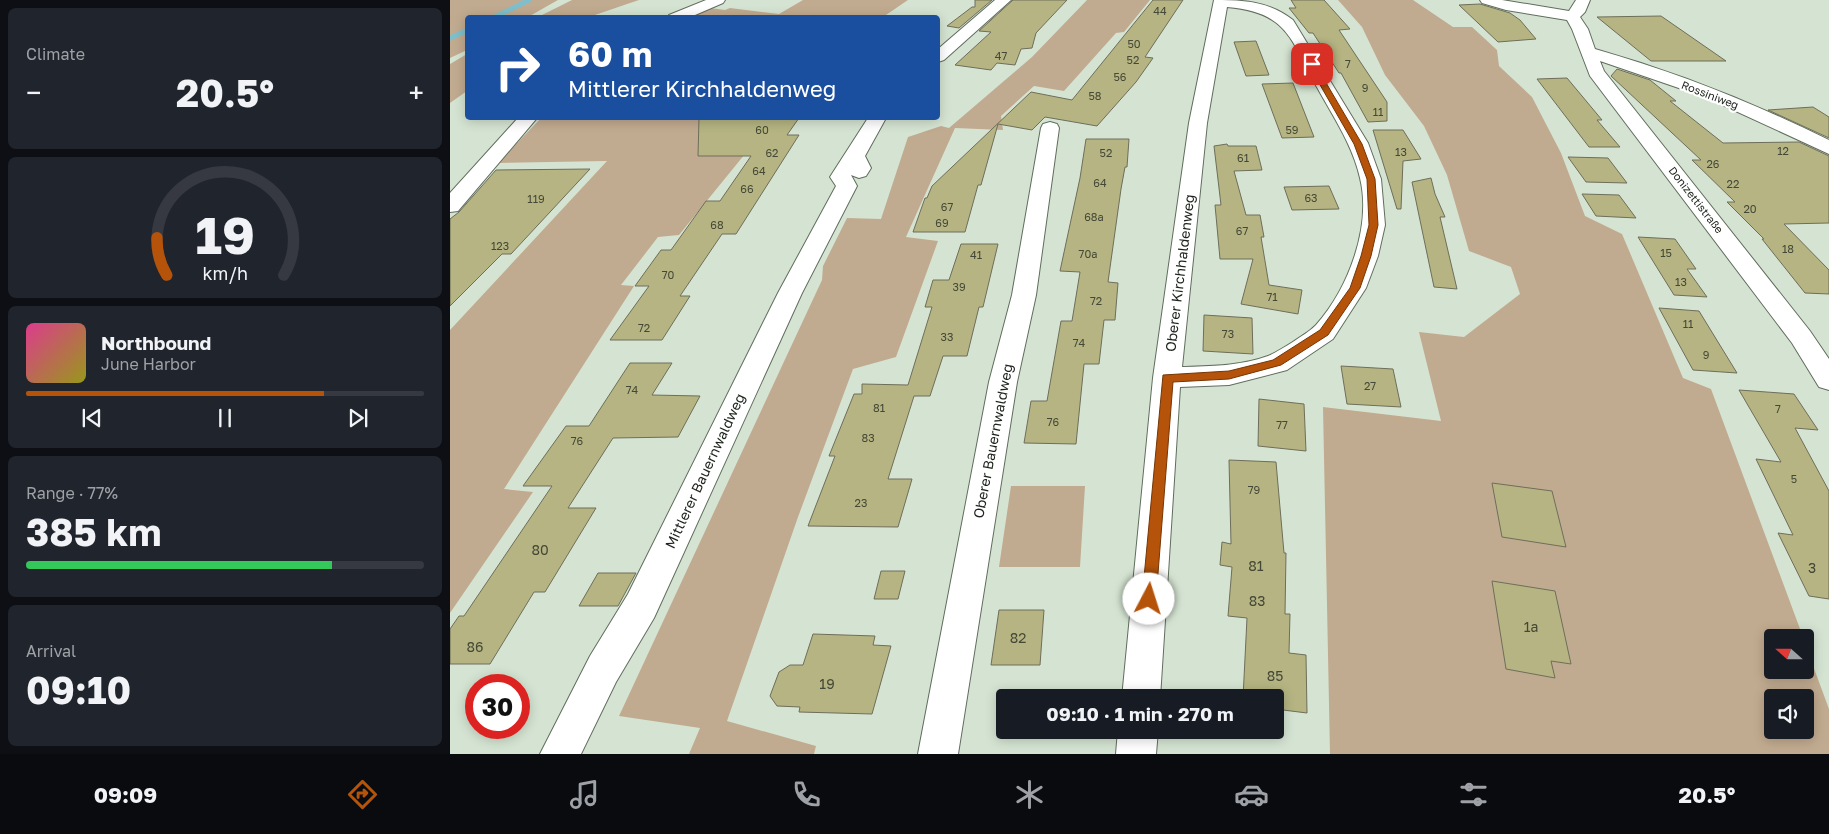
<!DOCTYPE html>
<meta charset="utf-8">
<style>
body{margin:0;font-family:"Golos Text",sans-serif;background:#20242c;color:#f1f3f6;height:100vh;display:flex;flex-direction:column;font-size:19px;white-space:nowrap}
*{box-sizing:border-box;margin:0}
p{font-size:16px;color:#9ea1a6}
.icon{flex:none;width:28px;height:28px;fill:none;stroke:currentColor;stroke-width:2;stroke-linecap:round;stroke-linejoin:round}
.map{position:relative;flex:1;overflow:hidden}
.details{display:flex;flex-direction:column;gap:8px;padding:8px;background:#0d0f14;width:450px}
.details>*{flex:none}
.guide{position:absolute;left:15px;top:15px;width:475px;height:105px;border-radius:5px;box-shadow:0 2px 12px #0003;background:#1a4fa0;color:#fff;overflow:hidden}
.needle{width:32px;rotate:291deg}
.tools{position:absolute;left:1314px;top:629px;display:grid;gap:10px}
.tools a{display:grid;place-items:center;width:50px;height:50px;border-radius:5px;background:#171b24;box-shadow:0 2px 12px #0003;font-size:25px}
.speed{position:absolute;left:15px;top:674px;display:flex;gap:10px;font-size:25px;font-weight:700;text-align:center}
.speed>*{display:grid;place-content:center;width:65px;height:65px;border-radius:50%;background:#171b24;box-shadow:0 2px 12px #0003;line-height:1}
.speed .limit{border:8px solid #d22;background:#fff;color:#111}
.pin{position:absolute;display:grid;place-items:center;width:42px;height:42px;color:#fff;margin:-21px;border-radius:10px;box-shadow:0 2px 8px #0006}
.me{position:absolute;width:55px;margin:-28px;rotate:5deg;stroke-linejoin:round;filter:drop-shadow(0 0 4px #0008)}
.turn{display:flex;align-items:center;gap:18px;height:105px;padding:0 20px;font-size:22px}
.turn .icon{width:65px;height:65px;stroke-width:2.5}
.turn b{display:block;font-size:35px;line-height:42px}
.big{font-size:38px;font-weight:700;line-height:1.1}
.details .widget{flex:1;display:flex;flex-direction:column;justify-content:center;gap:8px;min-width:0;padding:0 18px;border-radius:8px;background:#20242c}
.details .dial{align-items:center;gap:0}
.dial svg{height:130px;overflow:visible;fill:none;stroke:#363941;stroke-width:7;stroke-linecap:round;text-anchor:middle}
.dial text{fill:#f1f3f6;stroke:none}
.song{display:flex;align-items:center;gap:15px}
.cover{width:60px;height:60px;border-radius:8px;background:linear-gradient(135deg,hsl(330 70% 55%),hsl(60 70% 35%))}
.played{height:5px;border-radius:2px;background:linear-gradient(90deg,#b45309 75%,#363941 75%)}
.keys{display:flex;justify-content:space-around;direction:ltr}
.heat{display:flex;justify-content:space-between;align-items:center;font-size:28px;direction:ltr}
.charge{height:8px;border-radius:4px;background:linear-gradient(90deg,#34c759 77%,#363941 0)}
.trip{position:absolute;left:546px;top:689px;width:288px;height:50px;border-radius:5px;background:#171b24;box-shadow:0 2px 12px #0003;font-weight:700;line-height:50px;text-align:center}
.menu{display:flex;height:80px;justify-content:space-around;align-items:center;background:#090b0e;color:#9ea1a6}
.menu .icon{width:35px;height:35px}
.menu .selected{color:#b45309}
.menu b{font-size:22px;color:#f1f3f6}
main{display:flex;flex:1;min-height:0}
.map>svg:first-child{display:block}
</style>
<main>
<section class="details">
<div class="widget"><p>Climate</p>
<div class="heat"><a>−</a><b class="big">20.5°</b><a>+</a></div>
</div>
<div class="widget dial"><svg viewBox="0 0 100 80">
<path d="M14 69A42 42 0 1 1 86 69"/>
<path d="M14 69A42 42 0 0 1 8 46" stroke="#b45309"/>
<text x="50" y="56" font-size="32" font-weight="700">19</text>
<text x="50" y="72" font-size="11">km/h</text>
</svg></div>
<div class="widget">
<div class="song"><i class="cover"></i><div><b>Northbound</b><p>June Harbor</p></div></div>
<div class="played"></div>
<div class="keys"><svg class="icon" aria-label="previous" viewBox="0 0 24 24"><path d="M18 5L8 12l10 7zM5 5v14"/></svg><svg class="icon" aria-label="pause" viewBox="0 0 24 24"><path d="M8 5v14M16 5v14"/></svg><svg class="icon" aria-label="next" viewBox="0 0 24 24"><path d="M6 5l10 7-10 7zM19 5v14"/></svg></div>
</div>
<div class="widget"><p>Range · 77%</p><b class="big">385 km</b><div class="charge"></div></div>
<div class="widget"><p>Arrival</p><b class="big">09:10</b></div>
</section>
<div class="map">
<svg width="1379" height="754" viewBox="0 0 1379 754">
<rect width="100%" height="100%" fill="#d5e4d2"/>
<!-- green -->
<path fill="#c1ab90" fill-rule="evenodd" d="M0,0H108L78,17L18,18L17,50L0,58Z
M122,0H189L139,17H88Z
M353,0H458L433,17L238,18L260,8L275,10L280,8L329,14Z
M637,0H700L674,32L666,33L614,91L584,86L551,116L553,130L505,128L456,237L488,241L446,357L403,369L348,517L277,721L366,746L364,754H239L250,728L169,716L372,280L373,266L397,218L431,219L458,137L491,126L499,128L582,57Z
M888,0H963L1003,27H1022L1047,50L1049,66L1082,97L1111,153L1135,216L1172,234L1233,378L1261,389L1353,637L1322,638V670H1355V644L1379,709V754H880L873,407L991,421L969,332L1014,337L1070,294L1061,267L1019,251L997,175L974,126L935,75L912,27ZM1322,698H1355V730H1322Z
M17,54V91L0,103V64Z
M91,118H300L284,137L308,138L229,235L208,237L171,285L184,286L54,489L83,492L0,613V330L157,161L48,163Z
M561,486H635L630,567H549Z"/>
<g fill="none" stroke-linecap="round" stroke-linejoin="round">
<!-- stream -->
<path stroke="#7fbfcb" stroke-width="5" d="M43,18L79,0
M0,38L18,30"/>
</g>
<!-- building -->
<path fill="#b5b482" stroke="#6e6e5a" d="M525,0H542L509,28L497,26L522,7H525Z
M563,0H617L586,33L582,48L571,49L565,65L547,63L541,70L505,65L541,32L529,31Z
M703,0H733L695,57L703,58L686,82L647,126L595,117L582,130L548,124L531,185H528L515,232H463L475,198H477L482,186L581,92L622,100Z
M841,0H874L900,29L889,30L937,102V121L918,122L891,73H889L863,33H859L839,8H846Z
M1030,4L1060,13L1070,20L1086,39L1048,42L1009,5Z
M1211,16L1276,61H1201L1147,17Z
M806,41L819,75L796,76L784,42Z
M1167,69L1200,80L1226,101H1220L1273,143L1349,142L1379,156V223L1334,224L1379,270V294L1355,293L1312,239H1314L1277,202H1285L1242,160H1251L1161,76Z
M1117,78L1152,120H1147L1170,147H1139L1087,79Z
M843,83L864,137L832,138L812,84Z
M1363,107L1379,117V138L1318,110Z
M249,118H349L337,135H349L286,234H272L230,296H240L212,340H160L199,286H185L211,250H221L256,201H270L301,156H248Z
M923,130H953L971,159L953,161L951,209H947Z
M636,139H679L677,167H675L671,189L658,282L668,283L665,320H654L649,364H634L626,444L574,443L581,401H597L611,321H622L630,272L610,271L630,178Z
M777,144L778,146H806L812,170L784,171L796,215H810L814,237H811L819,285L852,290L848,314L791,304L803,259H770L765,205H771L764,146Z
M1118,157L1158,158L1177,183L1136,182Z
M140,169L61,254H52L0,306V219L9,212L46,170Z
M981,178L985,194L995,217H990L1007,289L984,287L962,182Z
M879,186L889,209L842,210L834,187Z
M1132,194L1169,195L1186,218L1146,216Z
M1188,237L1225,239L1246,269H1237L1257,297L1224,295Z
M511,244H548L533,307H529L517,356H493L480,396H464L438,479H462L448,527L358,526L385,456H379L404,394H412V384L458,385L482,307H475L483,280H499Z
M1209,308L1249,311L1287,373L1243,370Z
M754,315L802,318L803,354L753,351Z
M180,363H222L202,395L250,396L228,437L163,438L118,508H146L95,592H84L40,664H0V629L9,616H14L102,486H73L116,426H139Z
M891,366L943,369L951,407L897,404Z
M1289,390L1344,394L1368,430L1345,428L1379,491V599L1359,596L1328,533L1343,535L1306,459L1331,462Z
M809,399L854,404L856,451L808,446Z
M779,460L826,462L834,553H836L835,614H840L839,653L856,655L857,713L825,709V698H793L797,618L778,616L782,567L770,565L772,542L781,544Z
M1042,483L1102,491L1116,547L1052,537Z
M431,571H455L448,599H424Z
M148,573H186L168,606H129Z
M1042,581L1105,591L1121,664L1101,661L1105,678L1056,669Z
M549,610H594L590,665H541Z
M363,634L425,636L423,645L441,646L422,714L349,712L350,707L327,706L320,696L329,672L340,665H353Z"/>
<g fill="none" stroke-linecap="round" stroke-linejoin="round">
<defs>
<path id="street" d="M256,0H275L273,3L238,18H217L219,15Z
M545,0H561L494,60L488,62V49Z
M764,0C793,0 819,1 843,20L918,143L931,179L935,225L928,256L916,288L883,339L837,370L779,385L730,387L710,698H672L703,378L739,123ZM777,7C839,12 841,41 868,89C884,118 903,146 910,178C922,227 898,289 866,325C860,332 826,353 818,356C791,366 761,366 732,367L757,123Z
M1030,0H1052L1119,11L1126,0H1140L1135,12L1130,17L1138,29L1145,49C1226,72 1304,103 1379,140V154L1255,97L1150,61L1154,71L1360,331L1379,359V390L1369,387L1342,343L1140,76L1122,29L1117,20L1056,10L1032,3Z
M68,118H87L8,211L0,212V193Z
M418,118H436L415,156L421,168L416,176L409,178L401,175L407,186L352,293L204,618L166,682L131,754H90L140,656L178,594L328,293L386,186L380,177Z
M600,122L607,124L609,128L586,295L567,382L508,754H468L539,382L562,295L591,128L593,124Z
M668,730H708L706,754H666Z"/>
</defs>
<!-- street casing -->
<use href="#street" stroke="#606d5d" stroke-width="2"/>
<!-- street -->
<use href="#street" fill="#fff" fill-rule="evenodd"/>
</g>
<!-- route -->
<path fill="#b45309" stroke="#753606" d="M859,62L865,64L912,144L925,179L928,225L921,256L910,288L878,335L831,365L779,379L723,382L706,599L704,604L699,606L694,604L692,599L713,375L779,371L823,360L870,330L900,288L911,256L919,225L917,179L904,144L858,64Z"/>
<g text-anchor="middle" stroke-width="4.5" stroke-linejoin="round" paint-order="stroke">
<!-- number labels -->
<g font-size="11" fill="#444836">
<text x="710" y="15">44</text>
<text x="684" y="48">50</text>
<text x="551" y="60">47</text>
<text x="683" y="64">52</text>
<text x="898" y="68">7</text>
<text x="670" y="81">56</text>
<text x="915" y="92">9</text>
<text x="645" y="100">58</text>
<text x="928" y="116">11</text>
<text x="312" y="134">60</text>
<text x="842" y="134">59</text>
<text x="1333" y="155">12</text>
<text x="951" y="156">13</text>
<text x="322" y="157">62</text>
<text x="656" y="157">52</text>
<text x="793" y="162">61</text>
<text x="1263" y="168">26</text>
<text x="309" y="175">64</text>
<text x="650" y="187">64</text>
<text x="1283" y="188">22</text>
<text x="297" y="193">66</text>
<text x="861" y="202">63</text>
<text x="86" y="203">119</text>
<text x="497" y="211">67</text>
<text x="1300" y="213">20</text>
<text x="644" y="221">68a</text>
<text x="492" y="227">69</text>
<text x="267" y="229">68</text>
<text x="792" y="235">67</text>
<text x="50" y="250">123</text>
<text x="1338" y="253">18</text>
<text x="1216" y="257">15</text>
<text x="638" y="258">70a</text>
<text x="526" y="259">41</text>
<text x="218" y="279">70</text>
<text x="1231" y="286">13</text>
<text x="509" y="291">39</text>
<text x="822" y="301">71</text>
<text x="646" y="305">72</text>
<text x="1238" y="328">11</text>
<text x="194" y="332">72</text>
<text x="778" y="338">73</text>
<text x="497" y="341">33</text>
<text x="629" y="347">74</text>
<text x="1256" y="359">9</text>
<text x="920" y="390">27</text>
<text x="182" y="394">74</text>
<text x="429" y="412">81</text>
<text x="1328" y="413">7</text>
<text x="603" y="426">76</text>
<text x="832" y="429">77</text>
<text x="418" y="442">83</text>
<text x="127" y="445">76</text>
<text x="1344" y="483">5</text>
<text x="804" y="494">79</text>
<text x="411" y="507">23</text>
</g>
<!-- far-street labels -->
<g font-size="11" fill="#1e241d" stroke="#fff">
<text transform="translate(1260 95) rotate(21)" y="4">Rossiniweg</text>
<text transform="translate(1246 200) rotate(52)" y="4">Donizettistraße</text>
</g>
<!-- street labels -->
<g font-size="14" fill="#1e241d" stroke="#fff">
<text transform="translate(730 273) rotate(-83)" y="5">Oberer Kirchhaldenweg</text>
<text transform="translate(543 441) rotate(-79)" y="5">Oberer Bauernwaldweg</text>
<text transform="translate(255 471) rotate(-65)" y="5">Mittlerer Bauernwaldweg</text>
</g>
<!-- near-number labels -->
<g font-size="14" fill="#444836">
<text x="90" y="555">80</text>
<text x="806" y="571">81</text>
<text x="1362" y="573">3</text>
<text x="807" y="606">83</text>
<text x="1081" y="632">1a</text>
<text x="568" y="643">82</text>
<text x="25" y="652">86</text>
<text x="825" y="681">85</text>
<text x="377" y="689">19</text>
</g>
</g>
</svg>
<div class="tools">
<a><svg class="needle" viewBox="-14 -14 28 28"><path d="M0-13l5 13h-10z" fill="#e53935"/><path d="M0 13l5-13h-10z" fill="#9ea1a6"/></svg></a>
<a><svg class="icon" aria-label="sound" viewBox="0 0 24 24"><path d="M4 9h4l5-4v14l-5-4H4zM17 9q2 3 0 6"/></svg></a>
</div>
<div class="speed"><div class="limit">30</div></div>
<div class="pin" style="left:862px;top:64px;background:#d93025"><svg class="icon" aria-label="arrive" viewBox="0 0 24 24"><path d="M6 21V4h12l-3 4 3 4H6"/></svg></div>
<svg class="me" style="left:699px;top:599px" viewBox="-20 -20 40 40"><circle r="19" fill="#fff"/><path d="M0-13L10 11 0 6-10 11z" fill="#b45309"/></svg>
<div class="trip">09:10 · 1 min · 270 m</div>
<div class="guide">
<div class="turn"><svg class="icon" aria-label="right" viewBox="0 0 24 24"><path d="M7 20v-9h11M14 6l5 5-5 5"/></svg><div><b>60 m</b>Mittlerer Kirchhaldenweg</div></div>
</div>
</div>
</main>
<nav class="menu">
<b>09:09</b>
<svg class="icon selected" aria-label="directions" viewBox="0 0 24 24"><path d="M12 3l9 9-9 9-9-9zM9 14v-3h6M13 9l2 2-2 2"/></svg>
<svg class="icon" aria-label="music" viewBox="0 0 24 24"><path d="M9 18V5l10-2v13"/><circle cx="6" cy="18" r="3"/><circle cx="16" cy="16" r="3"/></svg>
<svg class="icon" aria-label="phone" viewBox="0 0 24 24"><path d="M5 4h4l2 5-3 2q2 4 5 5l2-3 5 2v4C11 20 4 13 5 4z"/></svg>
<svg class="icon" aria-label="climate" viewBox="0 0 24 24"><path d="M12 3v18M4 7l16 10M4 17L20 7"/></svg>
<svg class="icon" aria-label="car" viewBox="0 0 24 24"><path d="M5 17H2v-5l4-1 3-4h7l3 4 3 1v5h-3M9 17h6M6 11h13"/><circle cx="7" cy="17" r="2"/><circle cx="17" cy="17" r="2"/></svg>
<svg class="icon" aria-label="filters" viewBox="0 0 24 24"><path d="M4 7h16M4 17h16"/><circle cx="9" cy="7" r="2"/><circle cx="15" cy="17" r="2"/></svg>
<b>20.5°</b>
</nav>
